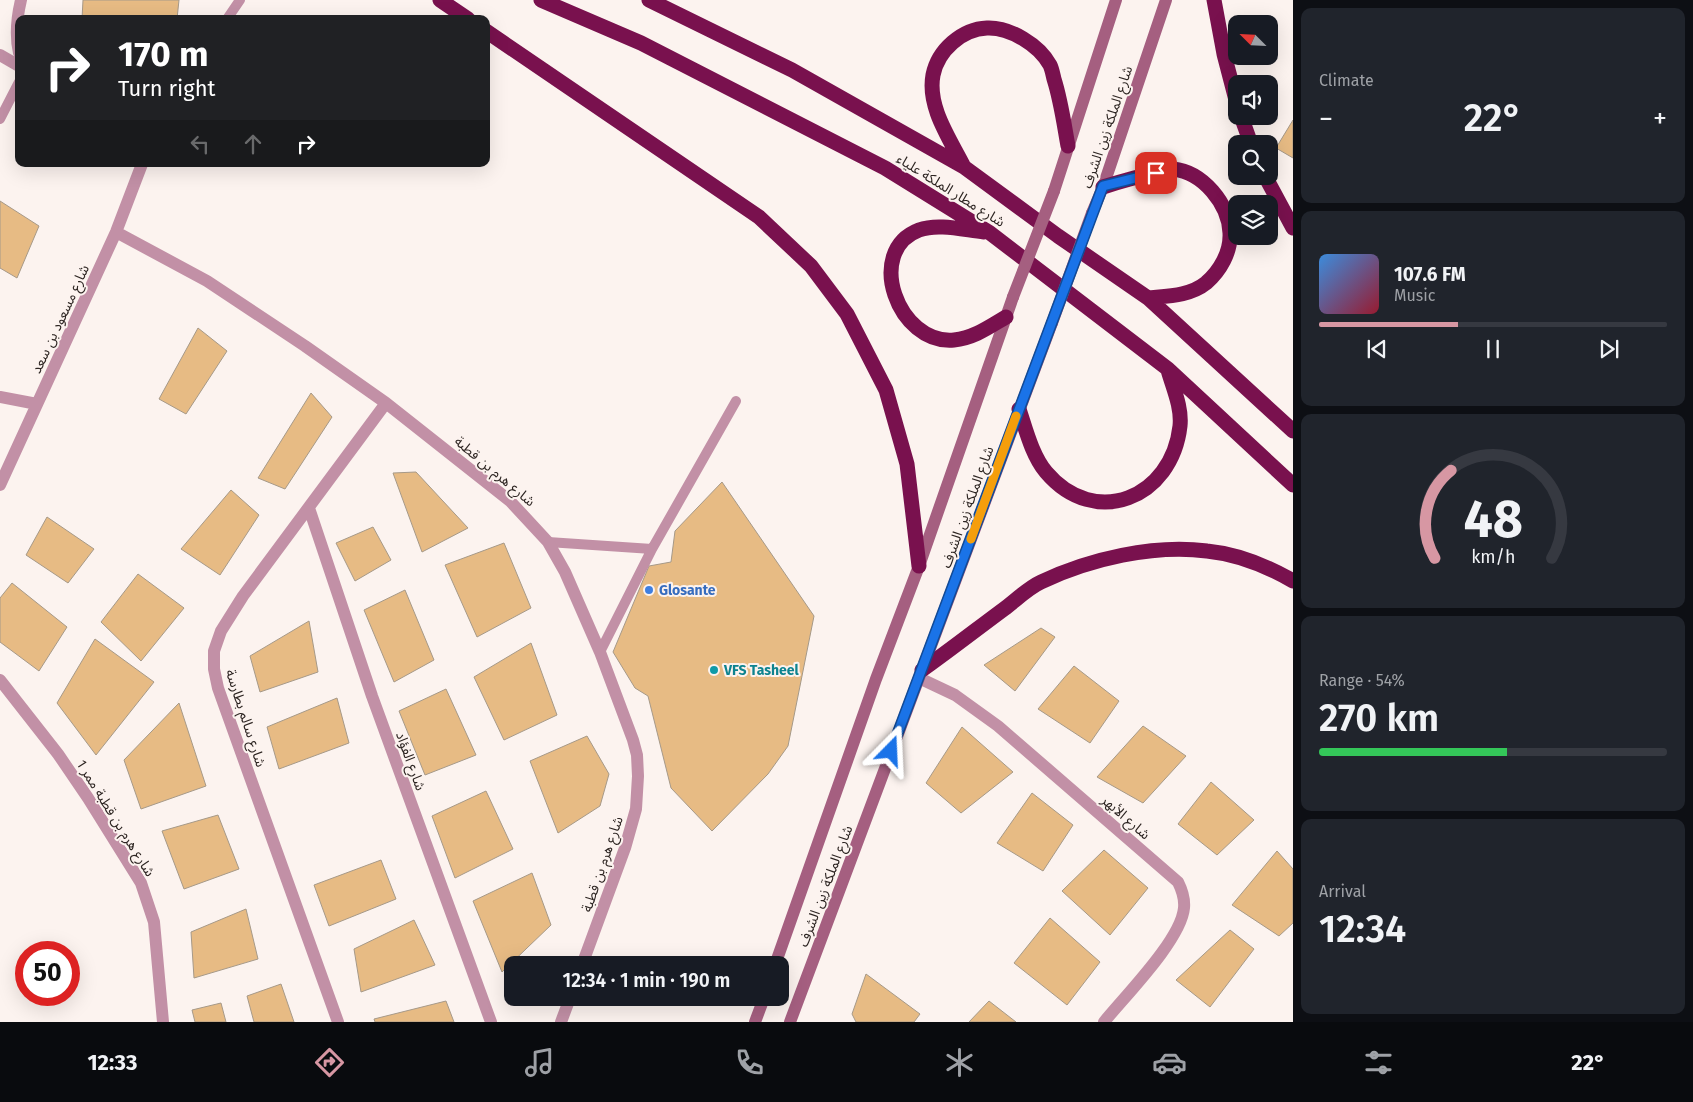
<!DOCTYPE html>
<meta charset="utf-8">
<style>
body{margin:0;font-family:"Fira Sans","Noto Sans Arabic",sans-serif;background:#20242c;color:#f1f3f6;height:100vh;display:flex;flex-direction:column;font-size:19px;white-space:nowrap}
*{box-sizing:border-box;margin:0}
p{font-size:16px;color:#9ea1a6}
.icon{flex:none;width:28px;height:28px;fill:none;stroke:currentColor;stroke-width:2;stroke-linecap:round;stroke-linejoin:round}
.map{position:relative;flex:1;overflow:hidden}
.details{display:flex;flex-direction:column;gap:8px;padding:8px;background:#0d0f14;width:400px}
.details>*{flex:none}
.top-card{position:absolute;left:15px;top:15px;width:475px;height:152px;border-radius:10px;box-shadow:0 5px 20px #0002;background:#202124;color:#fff;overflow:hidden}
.needle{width:32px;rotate:294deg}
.tools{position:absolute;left:1228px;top:15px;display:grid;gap:10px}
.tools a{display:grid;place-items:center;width:50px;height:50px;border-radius:10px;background:#171b24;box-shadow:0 5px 20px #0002;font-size:25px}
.speed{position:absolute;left:15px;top:941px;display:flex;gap:10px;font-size:25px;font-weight:700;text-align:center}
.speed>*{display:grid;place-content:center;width:65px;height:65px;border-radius:50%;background:#171b24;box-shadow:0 5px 20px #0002;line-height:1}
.speed .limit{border:8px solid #d22;background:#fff;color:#111}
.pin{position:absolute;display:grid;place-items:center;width:42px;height:42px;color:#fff;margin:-21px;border-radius:10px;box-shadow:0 2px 8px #0006}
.me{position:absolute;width:55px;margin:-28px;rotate:21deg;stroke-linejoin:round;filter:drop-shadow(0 0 4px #0008)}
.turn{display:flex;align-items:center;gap:18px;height:105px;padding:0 20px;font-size:22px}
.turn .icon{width:65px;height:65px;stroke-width:2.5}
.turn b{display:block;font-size:35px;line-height:42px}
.lanes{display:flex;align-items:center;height:48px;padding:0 20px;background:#0003;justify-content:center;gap:25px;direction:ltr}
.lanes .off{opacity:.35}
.big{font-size:38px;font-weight:600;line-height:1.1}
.details .tile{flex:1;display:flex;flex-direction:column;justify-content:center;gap:8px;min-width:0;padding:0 18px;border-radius:10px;background:#20242c}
.details .dial{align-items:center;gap:0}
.dial svg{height:130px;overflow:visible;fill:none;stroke:#363941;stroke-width:7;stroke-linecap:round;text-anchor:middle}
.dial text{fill:#f1f3f6;stroke:none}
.song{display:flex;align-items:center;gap:15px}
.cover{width:60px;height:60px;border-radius:8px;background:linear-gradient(135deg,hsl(210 70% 55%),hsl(350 70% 35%))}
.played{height:5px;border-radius:2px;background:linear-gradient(90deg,#d797a3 40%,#363941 40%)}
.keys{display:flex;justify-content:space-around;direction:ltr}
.heat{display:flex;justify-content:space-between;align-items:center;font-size:28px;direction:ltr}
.charge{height:8px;border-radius:4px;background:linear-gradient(90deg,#34c759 54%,#363941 0)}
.trip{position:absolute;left:504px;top:956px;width:285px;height:50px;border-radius:10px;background:#171b24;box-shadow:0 5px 20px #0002;font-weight:600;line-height:50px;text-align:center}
.tab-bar{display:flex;height:80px;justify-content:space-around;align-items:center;background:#090b0e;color:#9ea1a6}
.tab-bar .icon{width:35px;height:35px}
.tab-bar .selected{color:#d797a3}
.tab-bar b{font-size:22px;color:#f1f3f6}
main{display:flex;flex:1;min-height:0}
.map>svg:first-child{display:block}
</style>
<main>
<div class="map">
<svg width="1293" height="1022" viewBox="0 0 1293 1022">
<rect width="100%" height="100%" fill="#fcf3ef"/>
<!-- building -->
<path fill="#e7bb84" stroke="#a69988" d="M83,0H179L177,19H82Z
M1293,120V158L1276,148Z
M0,201L39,226L17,278L0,268Z
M198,328L227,351L186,414L159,399Z
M311,393L332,417L285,489L258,478Z
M416,472L468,528L422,552L393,473Z
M722,482L814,616L788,746L768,774L712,831L671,788L648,696L635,688L613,652L649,566L671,562L675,531Z
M231,490L259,515L220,575L181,549Z
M47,517L94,549L68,583L26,555Z
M373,527L391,560L355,581L336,543Z
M504,543L531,608L477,637L445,565Z
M138,574L184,608L141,661L101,622Z
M12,583L67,627L39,671L0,642V598Z
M405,590L434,660L394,682L364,610Z
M309,621L318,672L260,692L250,656Z
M1041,628L1055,637L1015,691L984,665Z
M95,639L154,682L96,755L57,703Z
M531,643L557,715L504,740L474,677Z
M1074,666L1119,701L1090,743L1038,709Z
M446,689L476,755L425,775L399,711Z
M337,698L349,743L279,769L267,727Z
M179,703L206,786L141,809L124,760Z
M1143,726L1186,756L1143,803L1097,777Z
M962,727L1013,772L961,813L926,783Z
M587,736L609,774L600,806L558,833L530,761Z
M1211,782L1254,820L1217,855L1178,824Z
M486,791L513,849L455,878L432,816Z
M1032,793L1073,825L1043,871L997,843Z
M218,815L239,869L184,889L162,831Z
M1104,850L1148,888L1110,935L1062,891Z
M1277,851L1293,869V923L1279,936L1232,905Z
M381,860L396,899L329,926L314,885Z
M532,873L551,925L502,972L473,901Z
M246,909L258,959L194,978L191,932Z
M1050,918L1100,962L1067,1005L1014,963Z
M414,920L435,965L361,992L354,949Z
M1230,930L1254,949L1210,1007L1176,980Z
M866,974L920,1014L914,1022H856L852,1014Z
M281,984L294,1022H254L247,996Z
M446,1001L454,1022H375L374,1019Z
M989,1001L1016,1022H969Z
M221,1003L226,1022H195L192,1010Z"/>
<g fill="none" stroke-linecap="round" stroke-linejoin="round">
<!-- service -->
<path stroke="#c290a6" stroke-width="10" d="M227,19L240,0
M0,119L19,82
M548,542L652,549
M600,652L652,549L736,401"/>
<!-- minor -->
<path stroke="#c290a6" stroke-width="12" d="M19,53C15,36 17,17 21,0
M0,55L19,66
M116,232L207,281L305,346L386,403L510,501L548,542L565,572L600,652L633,740L637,755L638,776L636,809L625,848L582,965
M0,397L37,404
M0,485L116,232L142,164
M309,508L372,696L491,1022
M919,678L955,695L998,726L1178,882C1182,890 1185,898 1184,908C1181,940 1125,996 1104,1022
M0,680L58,754L88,798L141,883L154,922L163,1022
M338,1022L218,688L214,669V651L221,631L243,596L386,403
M561,1022L570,998"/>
<!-- secondary -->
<path stroke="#a55f80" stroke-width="12" d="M1054,191L1116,0
M1092,213L1103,187L1166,0
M775,965L876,679L919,566L1013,297
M755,1022L764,998
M790,1022L1052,323"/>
<!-- motorway -->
<path stroke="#79114e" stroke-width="15" d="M440,0L468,19
M541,0L641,43L885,168L990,233L1168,369L1293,485
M649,0L792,70L964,167L1058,236L1148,298L1293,431
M1214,0L1224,54L1236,100
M486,31L759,217L811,266L847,314L886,390L907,464L919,566
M1241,116L1251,144
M964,167C950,139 927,107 933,75C938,50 962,29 987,28C1010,27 1039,45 1050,65C1052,69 1053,75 1054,79C1061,101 1064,124 1068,146
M1265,176L1293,228
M1103,187C1122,181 1140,176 1159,172C1163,171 1169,169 1173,169C1203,172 1229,204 1230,233C1231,252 1220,271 1206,283C1190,296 1167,296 1148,298
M984,232C964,230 938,223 919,230C864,251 898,345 954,340C974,338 989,327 1006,317
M1019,409C1026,430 1032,455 1046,472C1095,530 1172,498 1180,426C1182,407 1173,388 1168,370
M922,670C950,650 977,629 1004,609C1016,600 1028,588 1041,582C1089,559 1154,544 1207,551C1237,554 1267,566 1293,581"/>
<!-- secondary-bridge -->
<path stroke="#a55f80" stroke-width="12" d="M1013,297L1054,191
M1052,323L1092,213"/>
</g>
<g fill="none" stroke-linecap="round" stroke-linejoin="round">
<defs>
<path id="route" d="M891,751L1103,186L1156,173"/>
</defs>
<!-- route casing -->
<use href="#route" stroke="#114b97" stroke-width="12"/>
<!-- route -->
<use href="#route" stroke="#1a73e8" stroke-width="9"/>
<!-- slow -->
<path stroke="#f59e0b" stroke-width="9" d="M971,539L1016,416"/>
</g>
<!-- markers -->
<circle fill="#3f7fe0" stroke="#fcf3ef" stroke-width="2" cx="649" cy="590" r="5"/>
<circle fill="#0f9aa8" stroke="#fcf3ef" stroke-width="2" cx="714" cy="670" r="5"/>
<g text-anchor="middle" stroke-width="4" stroke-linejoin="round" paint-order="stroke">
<!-- street labels -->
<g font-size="14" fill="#2d2522" stroke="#fcf3ef">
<text transform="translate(1107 127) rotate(-71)" y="5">شارع الملكة زين الشرف</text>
<text transform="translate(951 190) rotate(32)" y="5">شارع مطار الملكة علياء</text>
<text transform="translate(60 319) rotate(-65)" y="5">شارع مسعود بن سعد</text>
<text transform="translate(495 471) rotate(40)" y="5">شارع هرم بن قطبة</text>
<text transform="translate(967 507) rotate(-70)" y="5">شارع الملكة زين الشرف</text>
<text transform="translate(246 718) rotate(72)" y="5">شارع سالم بطارسة</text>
<text transform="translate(411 761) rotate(70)" y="5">شارع الفؤاد</text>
<text transform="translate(1126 817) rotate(41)" y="5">شارع الأبهر</text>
<text transform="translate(116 818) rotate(58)" y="5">شارع هرم بن قطبة ممر 1</text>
<text transform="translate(602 864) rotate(-71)" y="5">شارع هرم بن قطبة</text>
<text transform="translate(825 886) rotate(-69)" y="5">شارع الملكة زين الشرف</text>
</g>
<!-- shop labels -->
<g font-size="14" font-weight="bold" fill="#366cbe" stroke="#fcf3ef" text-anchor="start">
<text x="659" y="595">Glosante</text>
</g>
<!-- culture labels -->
<g font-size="14" font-weight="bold" fill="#0d838f" stroke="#fcf3ef" text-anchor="start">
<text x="724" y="675">VFS Tasheel</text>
</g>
</g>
</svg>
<div class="tools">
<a><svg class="needle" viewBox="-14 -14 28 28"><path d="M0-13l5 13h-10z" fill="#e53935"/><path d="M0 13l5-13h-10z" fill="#9ea1a6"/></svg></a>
<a><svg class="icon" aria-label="sound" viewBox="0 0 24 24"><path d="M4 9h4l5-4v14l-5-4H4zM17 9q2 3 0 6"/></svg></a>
<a><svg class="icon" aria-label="search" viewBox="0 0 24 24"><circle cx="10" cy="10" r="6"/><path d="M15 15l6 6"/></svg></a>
<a><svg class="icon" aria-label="layers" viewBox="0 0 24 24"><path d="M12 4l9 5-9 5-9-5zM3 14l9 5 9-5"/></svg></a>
</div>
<div class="speed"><div class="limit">50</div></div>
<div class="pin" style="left:1156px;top:173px;background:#d93025"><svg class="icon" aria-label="arrive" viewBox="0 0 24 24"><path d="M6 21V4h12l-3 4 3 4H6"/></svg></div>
<svg class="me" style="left:891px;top:751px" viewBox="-20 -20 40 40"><path d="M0-17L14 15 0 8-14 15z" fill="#1a73e8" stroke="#fff" stroke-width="4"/></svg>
<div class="trip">12:34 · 1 min · 190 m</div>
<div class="top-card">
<div class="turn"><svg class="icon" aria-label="right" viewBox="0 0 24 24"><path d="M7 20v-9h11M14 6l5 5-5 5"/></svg><div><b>170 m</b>Turn right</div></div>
<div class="lanes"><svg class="icon off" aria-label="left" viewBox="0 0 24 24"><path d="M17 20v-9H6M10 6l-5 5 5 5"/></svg><svg class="icon off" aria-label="ahead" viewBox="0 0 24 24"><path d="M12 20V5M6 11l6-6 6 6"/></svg><svg class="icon" aria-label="right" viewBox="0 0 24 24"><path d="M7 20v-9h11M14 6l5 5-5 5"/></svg></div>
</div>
</div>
<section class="details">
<div class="tile"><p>Climate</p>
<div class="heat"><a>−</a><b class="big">22°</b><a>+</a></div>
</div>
<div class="tile">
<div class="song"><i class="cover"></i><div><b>107.6 FM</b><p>Music</p></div></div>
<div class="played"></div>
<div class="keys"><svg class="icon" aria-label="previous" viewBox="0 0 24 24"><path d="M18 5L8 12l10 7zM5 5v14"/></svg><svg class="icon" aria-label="pause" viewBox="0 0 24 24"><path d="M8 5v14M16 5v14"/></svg><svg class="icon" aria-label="next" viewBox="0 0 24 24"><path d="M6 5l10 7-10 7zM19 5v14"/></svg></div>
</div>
<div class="tile dial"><svg viewBox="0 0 100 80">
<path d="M14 69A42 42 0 1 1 86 69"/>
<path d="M14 69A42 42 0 0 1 24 15" stroke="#d797a3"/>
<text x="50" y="56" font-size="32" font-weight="700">48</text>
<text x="50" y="72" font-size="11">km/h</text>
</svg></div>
<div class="tile"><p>Range · 54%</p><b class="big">270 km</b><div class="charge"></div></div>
<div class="tile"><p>Arrival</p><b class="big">12:34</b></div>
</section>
</main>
<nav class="tab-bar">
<b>12:33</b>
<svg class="icon selected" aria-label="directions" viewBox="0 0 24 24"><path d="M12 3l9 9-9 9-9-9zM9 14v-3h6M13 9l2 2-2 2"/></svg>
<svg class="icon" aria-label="music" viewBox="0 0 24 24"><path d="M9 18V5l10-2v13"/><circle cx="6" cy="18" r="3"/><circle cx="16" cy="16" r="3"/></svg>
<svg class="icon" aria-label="phone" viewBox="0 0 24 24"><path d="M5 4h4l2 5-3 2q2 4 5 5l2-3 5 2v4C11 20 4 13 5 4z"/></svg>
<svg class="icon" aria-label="climate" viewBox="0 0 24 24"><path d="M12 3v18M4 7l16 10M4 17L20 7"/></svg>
<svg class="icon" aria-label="car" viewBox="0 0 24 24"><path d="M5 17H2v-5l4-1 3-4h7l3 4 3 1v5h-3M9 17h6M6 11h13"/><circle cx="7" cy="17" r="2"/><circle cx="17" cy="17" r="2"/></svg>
<svg class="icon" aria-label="filters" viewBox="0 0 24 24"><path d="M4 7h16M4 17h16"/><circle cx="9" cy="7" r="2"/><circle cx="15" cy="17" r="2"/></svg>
<b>22°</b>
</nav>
